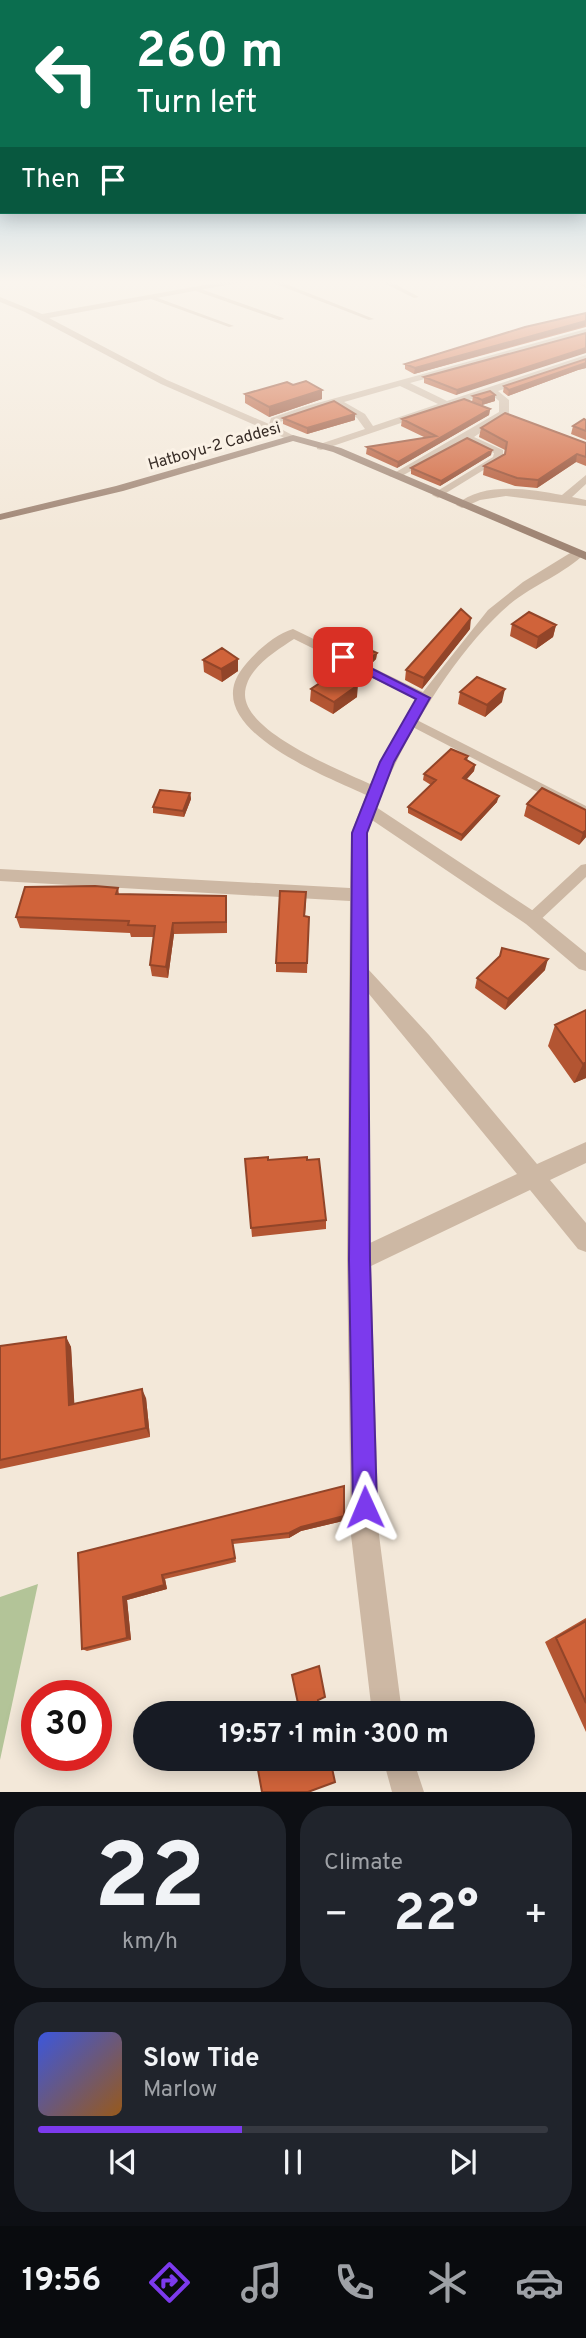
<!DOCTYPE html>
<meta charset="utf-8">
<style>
body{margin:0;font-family:Overpass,sans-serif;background:#20242c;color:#f1f3f6;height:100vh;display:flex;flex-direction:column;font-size:26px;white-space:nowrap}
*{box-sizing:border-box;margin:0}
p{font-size:23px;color:#9ea1a6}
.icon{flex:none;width:38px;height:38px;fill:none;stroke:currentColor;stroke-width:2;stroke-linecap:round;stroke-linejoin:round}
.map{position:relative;height:1792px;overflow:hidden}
.sheet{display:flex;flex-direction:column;gap:14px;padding:14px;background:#0d0f14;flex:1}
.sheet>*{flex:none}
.top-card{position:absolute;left:0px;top:0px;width:586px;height:214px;box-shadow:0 4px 18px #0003;background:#0b6e4f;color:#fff;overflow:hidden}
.speed{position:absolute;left:21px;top:1680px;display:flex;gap:14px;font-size:35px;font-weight:700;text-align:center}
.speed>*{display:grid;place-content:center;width:91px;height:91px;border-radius:50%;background:#171b24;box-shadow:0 4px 18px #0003;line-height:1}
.speed .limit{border:10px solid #d22;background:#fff;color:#111}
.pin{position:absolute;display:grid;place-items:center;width:60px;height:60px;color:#fff;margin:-30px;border-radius:14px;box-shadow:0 4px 10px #0006}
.me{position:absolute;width:77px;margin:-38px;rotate:359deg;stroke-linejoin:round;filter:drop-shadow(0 0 5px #0008)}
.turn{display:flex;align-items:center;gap:24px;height:147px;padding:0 21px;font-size:32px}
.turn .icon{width:91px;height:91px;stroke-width:2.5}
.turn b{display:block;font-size:49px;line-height:60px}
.then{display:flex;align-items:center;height:66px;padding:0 21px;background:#0003;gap:14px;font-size:26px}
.big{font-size:52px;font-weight:700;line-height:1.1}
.sheet .tile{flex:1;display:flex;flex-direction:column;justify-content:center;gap:10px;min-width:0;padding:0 24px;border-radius:28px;background:#20242c}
.sheet .dial{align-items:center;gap:0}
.dial b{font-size:91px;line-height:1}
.song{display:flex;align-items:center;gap:21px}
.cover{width:84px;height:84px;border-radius:10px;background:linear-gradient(135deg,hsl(230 70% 55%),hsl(30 70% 35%))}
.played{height:7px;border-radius:4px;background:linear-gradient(90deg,#7c3aed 40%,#363941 40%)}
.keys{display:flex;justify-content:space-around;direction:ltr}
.heat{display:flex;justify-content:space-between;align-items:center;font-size:38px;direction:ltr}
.sheet .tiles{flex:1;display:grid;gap:14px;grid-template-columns:1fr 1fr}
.tile:last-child{grid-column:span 2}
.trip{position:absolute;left:133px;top:1701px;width:402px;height:70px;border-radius:35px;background:#171b24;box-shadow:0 4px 18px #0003;font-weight:700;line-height:70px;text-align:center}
.dock{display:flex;height:112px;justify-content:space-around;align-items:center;background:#090b0e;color:#9ea1a6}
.dock .icon{width:49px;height:49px}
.dock .active{color:#7c3aed}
.dock b{font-size:32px;color:#f1f3f6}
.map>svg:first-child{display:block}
</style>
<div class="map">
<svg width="586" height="1792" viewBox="0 0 586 1792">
<rect width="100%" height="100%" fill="#f3e8d9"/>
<!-- green -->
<path fill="#b3c498" d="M38,1584L0,1760V1597Z"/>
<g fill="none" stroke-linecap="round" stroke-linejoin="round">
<!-- service -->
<path fill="#cdb8a4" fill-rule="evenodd" d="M268,281H278L374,319L369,320Z
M380,281H389L419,297L414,298Z
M198,288L283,318L284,319L279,320L196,291Z
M151,297H155L234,326L229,327L151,299Z
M409,716L586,806V817L405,723L403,720Z
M586,864V877L537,923H527L525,919L527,915L581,865Z"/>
<!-- minor -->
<path fill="#cdb8a4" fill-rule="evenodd" d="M227,281H248L49,318L167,380L269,424L271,418L303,407L586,329V335L410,383L447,401L586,355V361L498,391L509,400V413L474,437L503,450V458L438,498L432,495L434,493L493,457L494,453L466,441L398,478L389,476L499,412V401L490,393L321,450L317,449V445L365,429L357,418L334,404L280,422L279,428L298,438L289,440L161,384L25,312L0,302V297L42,314ZM400,386L438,404L373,426L365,414L344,402Z
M574,281H584L586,288Z
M586,475V484L572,497L586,500V506L506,496L480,500L462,508L456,505C483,481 529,489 562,495Z
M575,550L585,553C566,573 533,585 510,604C453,653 404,738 376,807L538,914L586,953V971L579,969L526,924L372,820L367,833L368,969L429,1035L537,1164L586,1142V1163L550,1180L586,1223V1252L578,1249L530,1190L371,1266L379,1535L402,1713H372L351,1535L347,1260L350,901L0,881V869L350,888L351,833L366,795C326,776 198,728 242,669C253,654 275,634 293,629L423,692L488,610L523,582ZM294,639L417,700L370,784C340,770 246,733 245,695C245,669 276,651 294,639ZM369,994L517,1174L370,1243Z
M383,1759H413L424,1792H392Z"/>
<!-- secondary -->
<path fill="#a08675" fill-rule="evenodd" d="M293,435L341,448L586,552V560L333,452L293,441L123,491L0,520V514L116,486Z"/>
</g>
<!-- wall -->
<path fill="#b35532" d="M586,313V327L414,374L405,369V364Z
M586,333L456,395L424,383V377Z
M586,359V368L578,370L508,396L503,392L504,386Z
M293,385L322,399L269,417L245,403V394Z
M495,395V401L482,405L490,409L489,415L397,468L366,454L367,447L426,438L401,426L402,419L472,402L473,396Z
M355,414V420L307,434L283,424V418Z
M586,420V440L571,434L573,426Z
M481,428L586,443V466L576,462L537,488L515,486L483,475L484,466L505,454V450L479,437Z
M492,449L491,455L440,486L411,474V468Z
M512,624L556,625L553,637L536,649L510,636Z
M470,629L422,689L405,680L406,670Z
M348,647L377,653L376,659L371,664L348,653Z
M238,659V671L222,682L204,672L203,660Z
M326,667L359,668V674L351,681L357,697L333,714L310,701L311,689L331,675L325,673Z
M460,692L502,702L485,717L458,704Z
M468,756L467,761L475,765L474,771L467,779L497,802L461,841L408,813V807L431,785L423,780L424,774Z
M190,793L191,799L184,817L153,813V807Z
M527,804L586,810V837L579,845L524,816Z
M118,888L119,894L227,907V933L174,934L168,978L152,976L150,965L154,937H131L130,933L20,928L16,917Z
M306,902L305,916L309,917L307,973L276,972V963Z
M545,970L505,1010L475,988L477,978Z
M586,1010V1078L574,1083L548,1046L555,1025Z
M245,1159L307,1160L326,1220V1229L252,1237Z
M66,1337L71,1347L74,1404L146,1398L150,1437L0,1469V1346Z
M343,1521L301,1531L289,1538L233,1544L236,1562L165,1579L167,1589L127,1600L131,1640L87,1651L82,1649L78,1553Z
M586,1618V1732L545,1642Z"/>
<!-- shaded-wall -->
<path fill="#924529" d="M586,321L585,326L414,374L415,368Z
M586,348V353L456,395L457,390Z
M586,363V368L578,370L508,396L509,390Z
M322,390V399L269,417V407Z
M495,395V401L482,405V400Z
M490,409L489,415L397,468L398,462Z
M355,414V420L307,434V428Z
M492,450L491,455L440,486L441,481Z
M577,454L576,462L537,488L538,480Z
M471,618L470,629L422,689L424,678Z
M556,625L553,637L536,649L538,637Z
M377,653L376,659L371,664V658Z
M238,659V671L222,682L221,669Z
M359,668V674L349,683V677Z
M358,685L357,697L333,714L334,702Z
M505,689L502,702L485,717L487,705Z
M475,765L474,771L462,784L463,778Z
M190,793L191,799L184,817L183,811Z
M499,796L497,802L461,841L462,835Z
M586,830V837L579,845L583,833Z
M173,923L174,934L168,978L166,967Z
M548,959L545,970L505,1010L508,999Z
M586,1062V1078L574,1083L583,1064Z
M66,1337L71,1347L75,1414L69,1405Z
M142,1389L146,1398L150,1437L146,1428Z
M344,1516L343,1521L301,1531L289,1538V1533L301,1527Z
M162,1575L165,1579L167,1589L127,1600L131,1640L127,1638L123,1597Z"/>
<!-- building -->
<path fill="#d0633a" stroke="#924529" stroke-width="2" d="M586,313V321L415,368L405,364L525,327Z
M586,333V348L457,390L424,377Z
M586,359V363L509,390L504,386Z
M306,381L322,390L269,407L245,394L287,382L293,385Z
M490,391L495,395L482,400L473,396Z
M464,399L490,409L398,462L367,447L436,436L402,419Z
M334,401L355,414L307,428L283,418Z
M505,413L586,443V457L577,454L538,480L517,478L484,466L505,454L507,442L481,428Z
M584,419L586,420V431L573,426Z
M467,438L492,450L441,481L411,468Z
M461,609L471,618L424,678L406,670Z
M529,612L556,625L538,637L512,624Z
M353,642L377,653L371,658L348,647Z
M222,648L238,659L221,669L203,660Z
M337,657L359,668L349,677L326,667Z
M335,673L358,685L334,702L311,689Z
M477,677L505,689L487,705L460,692Z
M451,749L468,756L465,759L475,765L463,778L499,796L462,835L408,807L436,780L424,774Z
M542,788L586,810V830L583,833L527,804Z
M160,790L190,793L183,811L153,807Z
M95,886L118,888L116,894L226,896V922L173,923L166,967L150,965L155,926L128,925L129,921L16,917L25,887Z
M280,891L306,892L304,916L309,917L307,963H276Z
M502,948L548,959L508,999L477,978L500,956Z
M586,1010V1062L583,1064L555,1025Z
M268,1157V1160L307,1157V1160L319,1159L326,1220L251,1228L245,1159Z
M66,1337L69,1405L142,1389L146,1428L0,1460V1346Z
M344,1486V1516L301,1527L289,1533L232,1540L235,1558L162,1575L164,1585L123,1597L127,1638L82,1649L78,1553Z
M586,1621V1703L556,1638Z
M319,1666L325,1697L318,1700L321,1713H300L292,1675Z
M256,1759H330L335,1782L308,1792H262Z"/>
<!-- sky -->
<linearGradient id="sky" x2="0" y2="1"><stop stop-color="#7ab2d3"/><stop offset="0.53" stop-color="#faf5ee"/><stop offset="1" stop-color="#faf5ee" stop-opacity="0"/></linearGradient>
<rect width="586" height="532" fill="url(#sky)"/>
<!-- route -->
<path fill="#7c3aed" stroke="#51269a" stroke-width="2" d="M343,654L430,698L394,762L367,833L370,1260L377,1507L374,1516L365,1520L356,1516L353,1507L349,1260L352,833L380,762L416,699L339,660L337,657Z"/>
<g text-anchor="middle" stroke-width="6" stroke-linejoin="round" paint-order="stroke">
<!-- far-street labels -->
<g font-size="16" fill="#372c26" stroke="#fbf2e6">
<text transform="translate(214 445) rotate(-16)" y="6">Hatboyu-2 Caddesi</text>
</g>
</g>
</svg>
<div class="speed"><div class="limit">30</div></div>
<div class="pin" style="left:343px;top:657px;background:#d93025"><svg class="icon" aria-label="arrive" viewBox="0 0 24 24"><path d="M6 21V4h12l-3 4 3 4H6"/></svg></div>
<svg class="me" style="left:365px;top:1507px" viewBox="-20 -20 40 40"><path d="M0-17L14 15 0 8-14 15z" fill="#7c3aed" stroke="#fff" stroke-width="4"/></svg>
<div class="trip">19:57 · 1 min · 300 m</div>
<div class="top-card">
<div class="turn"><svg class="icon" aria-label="left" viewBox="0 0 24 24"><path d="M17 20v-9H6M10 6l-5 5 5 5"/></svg><div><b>260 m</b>Turn left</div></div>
<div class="then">Then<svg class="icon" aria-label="arrive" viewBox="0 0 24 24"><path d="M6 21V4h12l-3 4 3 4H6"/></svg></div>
</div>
</div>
<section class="sheet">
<div class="tiles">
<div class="tile dial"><b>22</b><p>km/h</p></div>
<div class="tile"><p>Climate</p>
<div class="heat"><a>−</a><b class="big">22°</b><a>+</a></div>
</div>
<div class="tile">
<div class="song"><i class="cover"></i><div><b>Slow Tide</b><p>Marlow</p></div></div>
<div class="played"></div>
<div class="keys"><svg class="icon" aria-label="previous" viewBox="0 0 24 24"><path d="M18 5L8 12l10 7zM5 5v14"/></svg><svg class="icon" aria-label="pause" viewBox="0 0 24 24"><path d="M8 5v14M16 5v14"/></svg><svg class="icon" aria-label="next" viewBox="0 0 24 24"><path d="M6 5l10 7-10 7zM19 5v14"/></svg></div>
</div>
</div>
</section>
<nav class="dock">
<b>19:56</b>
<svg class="icon active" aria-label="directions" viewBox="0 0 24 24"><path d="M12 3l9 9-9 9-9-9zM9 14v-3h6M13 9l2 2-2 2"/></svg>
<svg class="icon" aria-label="music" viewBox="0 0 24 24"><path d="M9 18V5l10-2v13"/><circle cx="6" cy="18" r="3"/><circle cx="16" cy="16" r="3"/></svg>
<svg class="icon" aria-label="phone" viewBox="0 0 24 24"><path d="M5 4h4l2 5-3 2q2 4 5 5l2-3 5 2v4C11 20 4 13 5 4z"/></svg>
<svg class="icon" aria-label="climate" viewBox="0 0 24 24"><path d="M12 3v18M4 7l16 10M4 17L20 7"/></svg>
<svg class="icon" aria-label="car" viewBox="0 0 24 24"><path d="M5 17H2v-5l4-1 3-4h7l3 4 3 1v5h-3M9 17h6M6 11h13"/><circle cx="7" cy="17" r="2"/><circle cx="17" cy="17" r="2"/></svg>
</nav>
